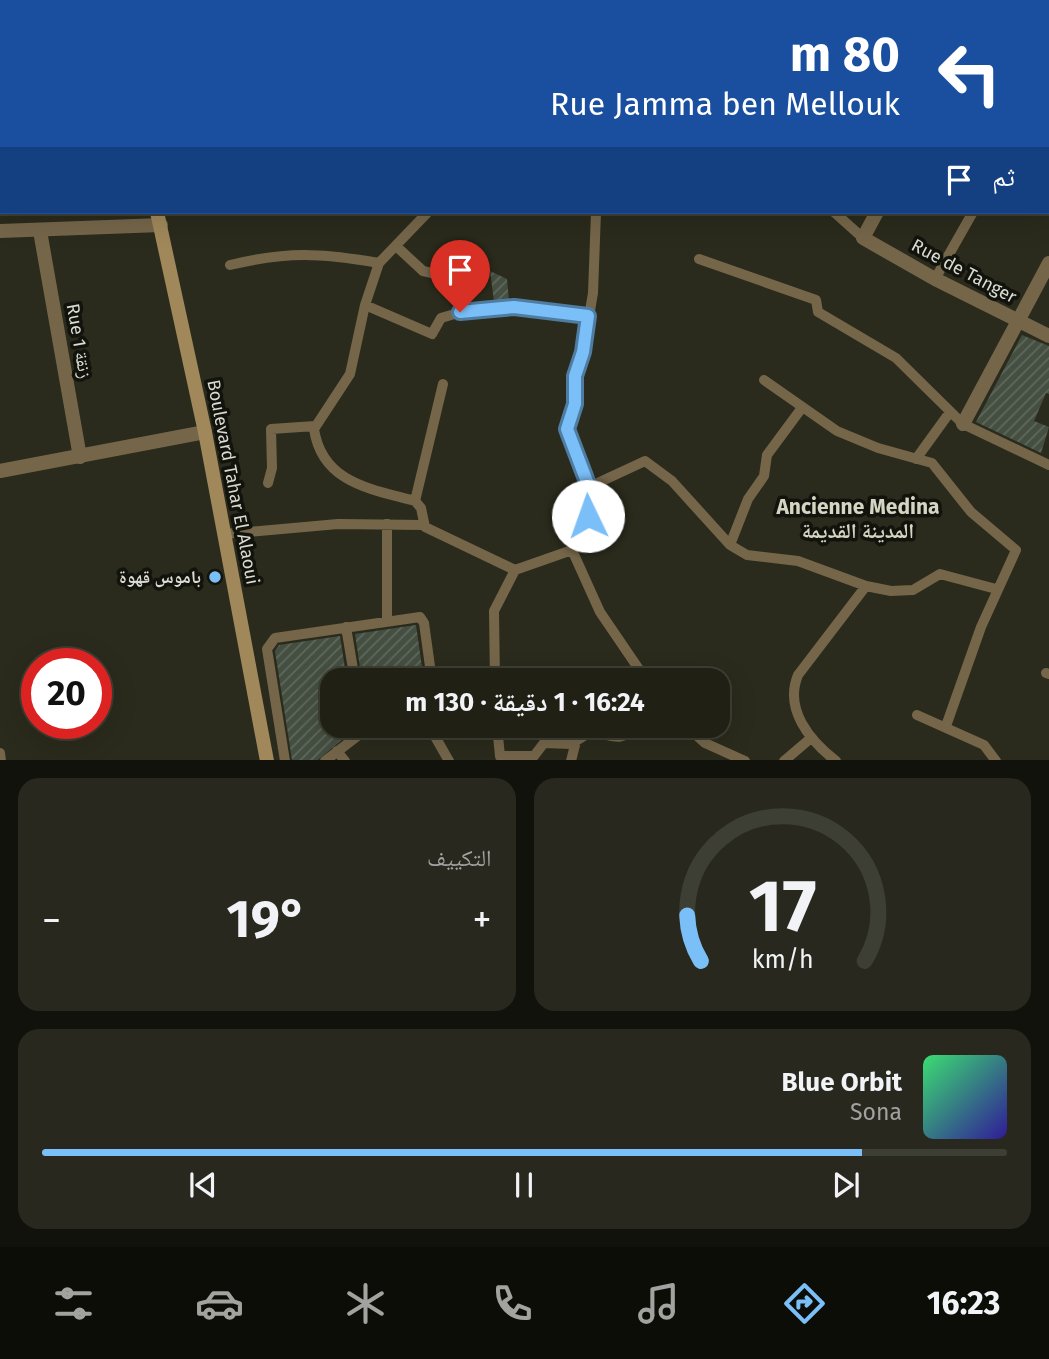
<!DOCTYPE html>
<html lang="ar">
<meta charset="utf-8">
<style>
body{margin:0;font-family:"Fira Sans","Noto Naskh Arabic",sans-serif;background:#28281e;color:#f1f3f6;direction:rtl;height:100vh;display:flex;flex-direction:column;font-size:26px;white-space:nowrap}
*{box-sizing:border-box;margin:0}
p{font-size:23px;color:#a2a3a0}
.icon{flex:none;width:38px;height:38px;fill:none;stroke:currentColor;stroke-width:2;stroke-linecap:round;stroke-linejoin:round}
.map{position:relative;height:760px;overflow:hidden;direction:ltr}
.side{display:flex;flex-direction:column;gap:18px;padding:18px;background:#12120c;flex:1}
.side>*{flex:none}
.top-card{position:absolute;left:0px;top:0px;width:1050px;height:214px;box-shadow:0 7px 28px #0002,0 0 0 2px #3d3e34;direction:rtl;background:#1a4fa0;color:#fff;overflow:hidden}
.speed{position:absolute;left:21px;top:648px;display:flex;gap:14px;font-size:35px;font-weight:700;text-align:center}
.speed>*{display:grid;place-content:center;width:91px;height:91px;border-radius:50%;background:#202015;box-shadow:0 7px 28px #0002,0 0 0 2px #3d3e34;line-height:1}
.speed .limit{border:10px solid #d22;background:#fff;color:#111}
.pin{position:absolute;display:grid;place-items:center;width:60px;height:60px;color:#fff;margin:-72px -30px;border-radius:50% 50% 50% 0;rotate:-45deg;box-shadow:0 0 7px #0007}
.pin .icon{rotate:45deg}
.me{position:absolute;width:77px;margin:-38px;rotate:357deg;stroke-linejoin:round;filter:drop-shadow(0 0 5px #0008)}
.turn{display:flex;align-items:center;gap:24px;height:147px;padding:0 35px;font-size:32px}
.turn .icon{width:91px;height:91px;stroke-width:2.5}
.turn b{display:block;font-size:49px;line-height:60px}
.then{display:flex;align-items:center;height:66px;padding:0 35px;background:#0003;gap:14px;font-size:26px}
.big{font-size:52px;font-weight:700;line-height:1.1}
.side .tile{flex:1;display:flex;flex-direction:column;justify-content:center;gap:10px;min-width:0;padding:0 24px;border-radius:21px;background:#28281e}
.side .dial{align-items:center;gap:0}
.dial svg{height:182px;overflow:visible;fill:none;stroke:#3d3e34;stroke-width:7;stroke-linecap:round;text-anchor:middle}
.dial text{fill:#f1f3f6;stroke:none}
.song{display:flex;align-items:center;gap:21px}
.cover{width:84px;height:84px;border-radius:10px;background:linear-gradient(135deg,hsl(140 70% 55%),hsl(250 70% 35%))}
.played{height:7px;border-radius:4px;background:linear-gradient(90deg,#7abff8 85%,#3d3e34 85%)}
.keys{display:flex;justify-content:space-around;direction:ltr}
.heat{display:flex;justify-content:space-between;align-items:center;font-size:38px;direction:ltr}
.side .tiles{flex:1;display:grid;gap:18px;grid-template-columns:1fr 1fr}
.tile:last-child{grid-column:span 2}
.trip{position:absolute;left:320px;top:668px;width:410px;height:70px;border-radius:21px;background:#202015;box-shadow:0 7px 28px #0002,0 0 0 2px #3d3e34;font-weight:700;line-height:70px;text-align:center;direction:rtl}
.menu{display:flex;height:112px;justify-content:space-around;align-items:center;background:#0d0d08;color:#a2a3a0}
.menu .icon{width:49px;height:49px}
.menu .selected{color:#7abff8}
.menu b{font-size:32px;color:#f1f3f6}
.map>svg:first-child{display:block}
</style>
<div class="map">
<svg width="1049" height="761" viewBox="0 0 1049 761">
<defs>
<pattern id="building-hatch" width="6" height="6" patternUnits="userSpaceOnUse" patternTransform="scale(1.75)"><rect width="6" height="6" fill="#454f41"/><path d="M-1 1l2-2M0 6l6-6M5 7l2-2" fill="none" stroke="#5f685c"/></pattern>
</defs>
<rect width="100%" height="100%" fill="#2a2b1c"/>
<!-- building -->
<path fill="url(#building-hatch)" d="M490,271L507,279L509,301H494Z
M1022,335L1049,346V394L1046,393L1034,421L1049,427L1041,453L976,422Z
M416,625L424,681H362L355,634Z
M340,636L347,681H332V726H358L318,760H292L275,651L279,645Z"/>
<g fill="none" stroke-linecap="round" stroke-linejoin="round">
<!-- lane -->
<path stroke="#75664a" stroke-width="10" d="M233,0L235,2
M476,0L479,2
M772,0L774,2
M284,2L285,0
M400,2V0
M563,2V0
M1048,80L1049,79
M428,212L379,263L365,305L350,374L314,429C322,483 371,489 415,501L421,508L425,527L515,570L572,550
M596,212L593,293L583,352L575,376V404L567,429L589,487L590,505L572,550L600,612L647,681
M834,212L863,238
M396,246L423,271L459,279L460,312
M699,259L816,300L818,312L896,358L963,424L1049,465
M230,265C288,251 321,253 379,263
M935,279L973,212
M365,305L432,334L441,318C490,302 538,310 588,316
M764,380L837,431L878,448L932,463L971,512L1016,550L981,627L946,726
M916,459L950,412
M268,483L272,468L271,429L315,426
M589,487L645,461L672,481L730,545L747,555L798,561L866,586L891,591L913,590L940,574L996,589
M415,501L443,384
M387,524V621
M225,534L338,524L423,525
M730,545L748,499L764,476L767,455L801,409
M346,627L355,681
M1046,673L1049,674
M495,681L494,611L515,570
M917,715L984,745L996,761
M429,726L449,761
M497,726L500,756H534L544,743L571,744L592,731C608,734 623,745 634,726
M686,726L705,743L745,761
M337,751L345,761
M0,753L1,761
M285,761L267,649L275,638L420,617L424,623L432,681
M325,761L364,731L381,726
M571,761L576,741
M784,761L811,738
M836,761C809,740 784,709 798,675L866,586"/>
<!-- street -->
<path stroke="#75664a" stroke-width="14" d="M1003,0L1005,2
M1048,47L1049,48
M0,184H2
M877,212L863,238L935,279L1049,336
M0,231L161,225
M40,231L80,457
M963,424L1049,263
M0,471L205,432"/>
<!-- secondary -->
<path stroke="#a0885b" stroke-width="14" d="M113,0V2
M157,212L205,432L267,761"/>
</g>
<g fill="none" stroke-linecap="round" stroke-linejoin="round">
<defs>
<path id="route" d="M460,312L514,307L588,316L583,352L575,376V404L567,429L589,487L588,516"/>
</defs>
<!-- route casing -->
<use href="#route" stroke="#4f7ca1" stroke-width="18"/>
<!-- route -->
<use href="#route" stroke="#7abff8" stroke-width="12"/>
</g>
<!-- markers -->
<circle fill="#7abff8" stroke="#12130c" stroke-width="2.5" cx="215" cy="577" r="7"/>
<g text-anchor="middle" stroke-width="7" stroke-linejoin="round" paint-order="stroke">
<!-- street labels -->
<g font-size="18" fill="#dadbd2" stroke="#12130c">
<text transform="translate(964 271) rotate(28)" y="6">Rue de Tanger</text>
<text transform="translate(79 341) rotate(80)" y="6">Rue 1 زنقة</text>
<text transform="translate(233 482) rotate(79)" y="6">Boulevard Tahar El Alaoui</text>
</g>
<!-- poi labels -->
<g font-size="18" font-weight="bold" fill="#dadbd2" stroke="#12130c" text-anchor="end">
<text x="201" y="583">باموس قهوة</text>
</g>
<!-- quarter labels -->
<g font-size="21" font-weight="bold" fill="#d4d6c3" stroke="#12130c">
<text x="858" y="514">Ancienne Medina<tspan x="858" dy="24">المدينة القديمة</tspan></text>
</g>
</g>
</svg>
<div class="speed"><div class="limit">20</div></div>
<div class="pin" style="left:460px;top:312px;background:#d93025"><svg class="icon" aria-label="arrive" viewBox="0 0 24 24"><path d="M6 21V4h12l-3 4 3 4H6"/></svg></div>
<svg class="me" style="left:588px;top:516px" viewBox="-20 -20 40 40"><circle r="19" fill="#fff"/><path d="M0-13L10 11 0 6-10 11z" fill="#7abff8"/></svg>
<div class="trip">16:24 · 1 دقيقة · 130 m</div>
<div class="top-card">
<div class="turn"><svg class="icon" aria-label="left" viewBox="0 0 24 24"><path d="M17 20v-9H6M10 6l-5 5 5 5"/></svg><div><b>80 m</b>Rue Jamma ben Mellouk</div></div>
<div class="then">ثم<svg class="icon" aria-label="arrive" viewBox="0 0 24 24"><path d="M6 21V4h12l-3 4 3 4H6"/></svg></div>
</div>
</div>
<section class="side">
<div class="tiles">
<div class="tile dial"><svg viewBox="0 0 100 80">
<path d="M14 69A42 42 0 1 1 86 69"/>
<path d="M14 69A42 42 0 0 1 8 49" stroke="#7abff8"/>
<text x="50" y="56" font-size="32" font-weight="700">17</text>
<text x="50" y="72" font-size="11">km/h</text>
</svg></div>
<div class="tile"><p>التكييف</p>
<div class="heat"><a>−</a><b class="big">19°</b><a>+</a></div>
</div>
<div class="tile">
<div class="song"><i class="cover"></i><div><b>Blue Orbit</b><p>Sona</p></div></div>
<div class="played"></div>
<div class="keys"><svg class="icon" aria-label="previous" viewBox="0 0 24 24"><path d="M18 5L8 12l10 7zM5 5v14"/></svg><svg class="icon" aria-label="pause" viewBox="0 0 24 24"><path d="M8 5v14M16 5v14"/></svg><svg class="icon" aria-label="next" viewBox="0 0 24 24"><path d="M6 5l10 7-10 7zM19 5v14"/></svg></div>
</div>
</div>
</section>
<nav class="menu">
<b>16:23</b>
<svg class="icon selected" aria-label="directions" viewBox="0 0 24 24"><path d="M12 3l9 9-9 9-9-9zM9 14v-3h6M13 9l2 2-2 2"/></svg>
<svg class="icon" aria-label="music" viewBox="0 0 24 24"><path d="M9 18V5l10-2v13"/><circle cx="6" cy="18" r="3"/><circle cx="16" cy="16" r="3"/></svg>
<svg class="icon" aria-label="phone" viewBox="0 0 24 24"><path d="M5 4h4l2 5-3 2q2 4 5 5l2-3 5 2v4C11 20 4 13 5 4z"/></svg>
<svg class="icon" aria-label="climate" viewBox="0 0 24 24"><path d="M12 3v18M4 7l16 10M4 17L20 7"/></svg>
<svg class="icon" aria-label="car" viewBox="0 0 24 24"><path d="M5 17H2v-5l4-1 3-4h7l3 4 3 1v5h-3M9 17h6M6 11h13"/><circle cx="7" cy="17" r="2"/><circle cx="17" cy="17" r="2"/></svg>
<svg class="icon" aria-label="filters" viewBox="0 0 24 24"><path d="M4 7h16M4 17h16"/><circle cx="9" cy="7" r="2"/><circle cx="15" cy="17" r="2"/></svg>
</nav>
